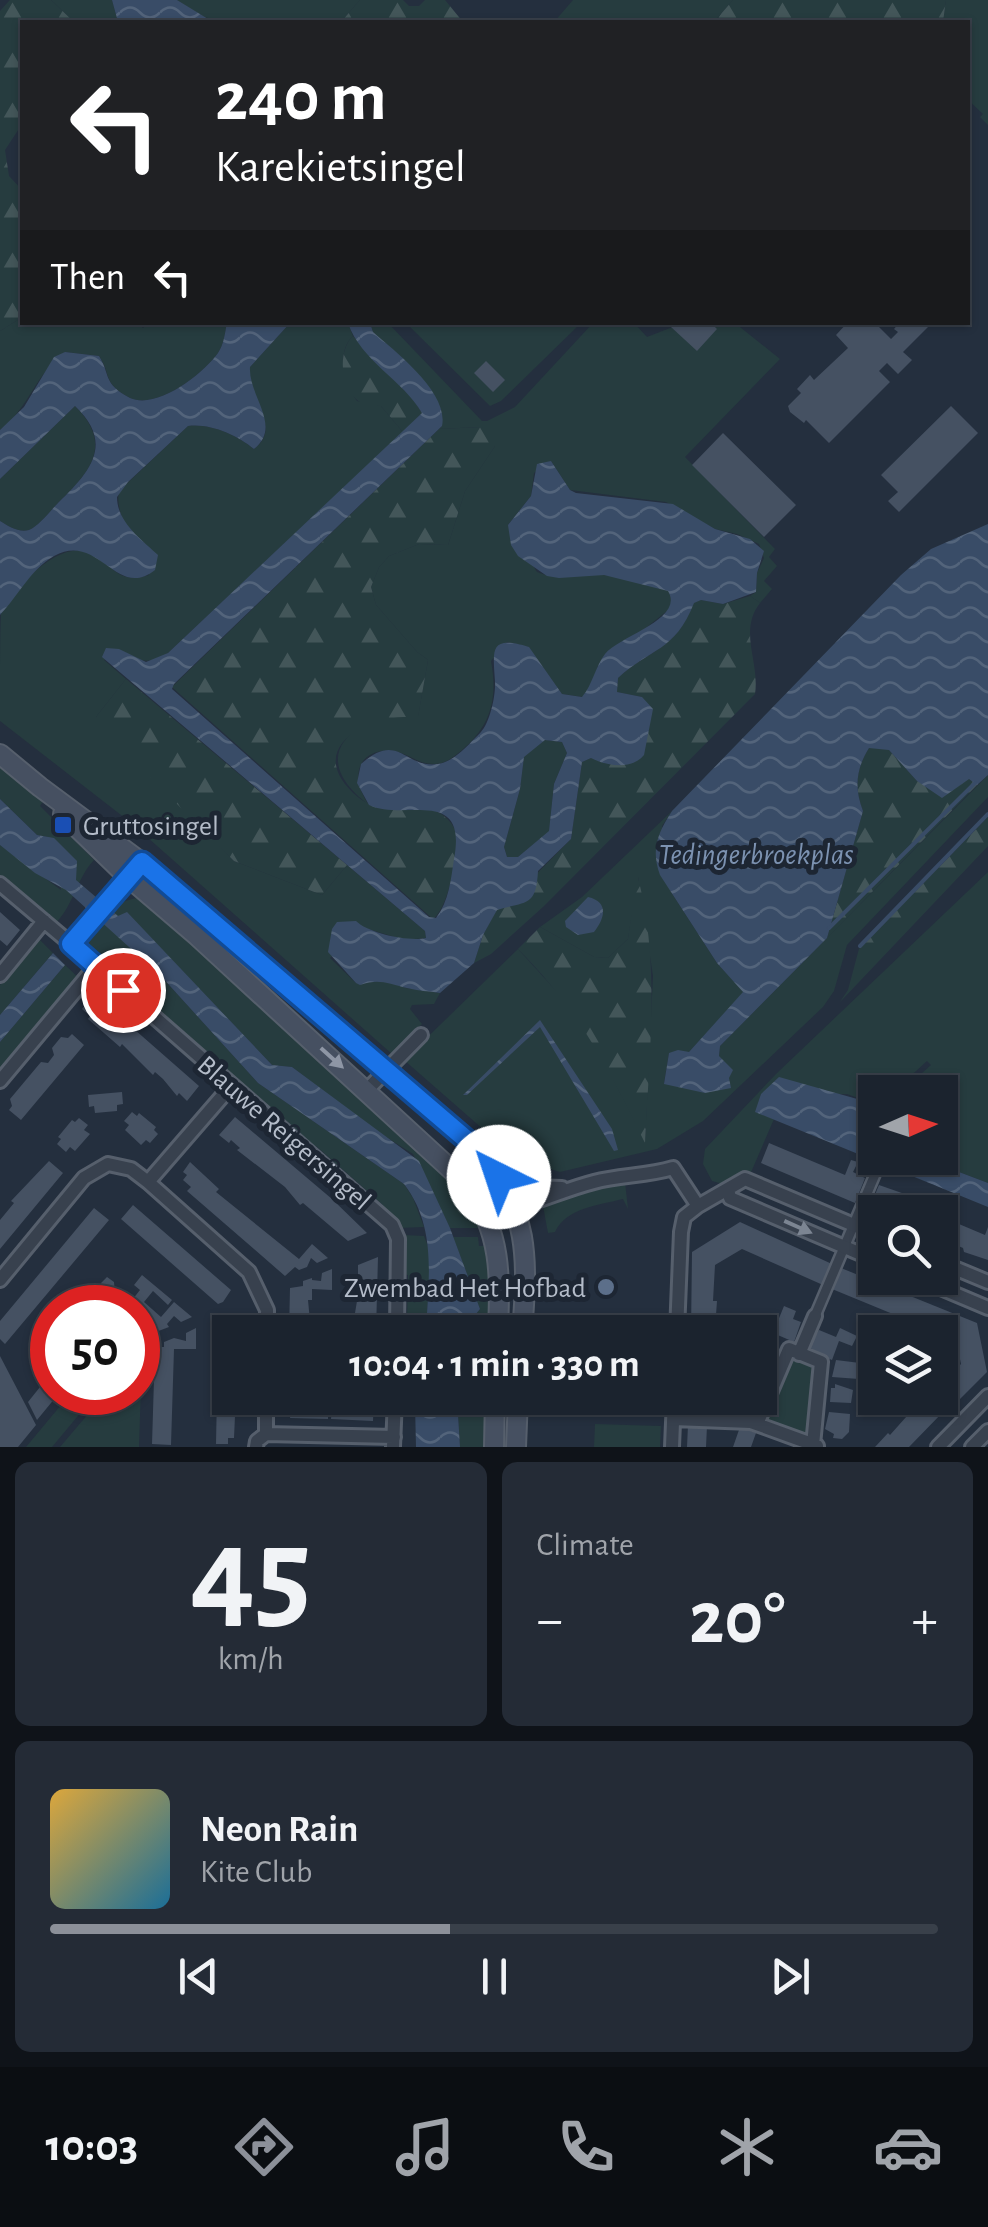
<!DOCTYPE html>
<meta charset="utf-8">
<style>
body{margin:0;font-family:"Alegreya Sans",sans-serif;background:#242b36;color:#f1f3f6;height:100vh;display:flex;flex-direction:column;font-size:38px;white-space:nowrap}
*{box-sizing:border-box;margin:0}
p{font-size:32px;color:#a0a4aa}
.icon{flex:none;width:55px;height:55px;fill:none;stroke:currentColor;stroke-width:2;stroke-linecap:round;stroke-linejoin:round}
.map{position:relative;height:1447px;overflow:hidden}
.details{display:flex;flex-direction:column;gap:15px;padding:15px;background:#0f1319;flex:1}
.details>*{flex:none}
.banner{position:absolute;left:20px;top:20px;width:950px;height:305px;border-radius:0px;box-shadow:0 2px 8px #0004,0 0 0 2px #39404a;background:#202124;color:#fff;overflow:hidden}
.needle{width:65px;rotate:87deg}
.buttons{position:absolute;left:858px;top:1075px;display:grid;gap:20px}
.buttons a{display:grid;place-items:center;width:100px;height:100px;border-radius:0px;background:#1b232e;box-shadow:0 2px 8px #0004,0 0 0 2px #39404a;font-size:50px}
.speed{position:absolute;left:30px;top:1285px;display:flex;gap:20px;font-size:50px;font-weight:700;text-align:center}
.speed>*{display:grid;place-content:center;width:130px;height:130px;border-radius:50%;background:#1b232e;box-shadow:0 2px 8px #0004,0 0 0 2px #39404a;line-height:1}
.speed .limit{border:15px solid #d22;background:#fff;color:#111}
.pin{position:absolute;display:grid;place-items:center;width:85px;height:85px;color:#fff;margin:-42px;border:5px solid #fff;border-radius:50%;box-shadow:0 2px 10px #0007}
.me{position:absolute;width:110px;margin:-55px;rotate:319deg;stroke-linejoin:round;filter:drop-shadow(0 0 8px #0008)}
.turn{display:flex;align-items:center;gap:35px;height:210px;padding:0 30px;font-size:45px}
.turn .icon{width:130px;height:130px;stroke-width:2.5}
.turn b{display:block;font-size:70px;line-height:85px}
.then{display:flex;align-items:center;height:95px;padding:0 30px;background:#0003;gap:20px;font-size:38px}
.big{font-size:75px;font-weight:700;line-height:1.1}
.details .card{flex:1;display:flex;flex-direction:column;justify-content:center;gap:15px;min-width:0;padding:0 35px;border-radius:15px;background:#242b36}
.details .dial{align-items:center;gap:0}
.dial b{font-size:130px;line-height:1}
.song{display:flex;align-items:center;gap:30px}
.cover{width:120px;height:120px;border-radius:15px;background:linear-gradient(135deg,hsl(40 70% 55%),hsl(200 70% 35%))}
.played{height:10px;border-radius:5px;background:linear-gradient(90deg,#8c9099 45%,#39404a 45%)}
.keys{display:flex;justify-content:space-around;direction:ltr}
.heat{display:flex;justify-content:space-between;align-items:center;font-size:55px;direction:ltr}
.details .tiles{flex:1;display:grid;gap:15px;grid-template-columns:1fr 1fr}
.card:last-child{grid-column:span 2}
.trip{position:absolute;left:212px;top:1315px;width:565px;height:100px;border-radius:0px;background:#1b232e;box-shadow:0 2px 8px #0004,0 0 0 2px #39404a;font-weight:700;line-height:100px;text-align:center}
.dock{display:flex;height:160px;justify-content:space-around;align-items:center;background:#0b0e12;color:#a0a4aa}
.dock .icon{width:70px;height:70px}
.dock .on{color:#8c9099}
.dock b{font-size:45px;color:#f1f3f6}
.map>svg:first-child{display:block}
</style>
<div class="map">
<svg width="988" height="1447" viewBox="0 0 988 1447">
<defs>
<pattern id="forest-firs" width="22" height="20" patternUnits="userSpaceOnUse" patternTransform="scale(2.5)"><rect width="22" height="20" fill="#263c3f"/><path d="M5 1l3.5 6h-7zM16 11l3.5 6h-7z" fill="#435659"/></pattern>
<pattern id="water-waves" width="16" height="10" patternUnits="userSpaceOnUse" patternTransform="scale(2.5)"><rect width="16" height="10" fill="#394c67"/><path d="M0 5q4-4 8 0t8 0" fill="none" stroke="#53647b"/></pattern>
</defs>
<rect width="100%" height="100%" fill="#242f3e"/>
<!-- grass -->
<path fill="#263c3f" d="M51,0H112L118,22H74Z
M177,0H360L341,22H265L258,18C224,29 205,20 177,0Z
M573,0H733L714,22H554Z
M946,0H988V125L980,117L983,114L968,100V22H943Z
M22,317V322H137L143,328L148,323H227C225,333 224,344 218,353C203,374 157,410 130,398C102,383 112,375 99,356L65,352C36,373 29,408 0,430V331Z
M290,323H348L353,336C336,352 344,383 357,401L381,406L403,432L168,653C153,663 140,664 125,652L104,660L126,679L96,717L234,861L322,895L347,865L425,931L426,938L405,940L361,927L330,958L356,983L385,980L406,988L440,993L434,1004L412,1005L410,1009L422,1024L392,1054L130,822L0,721C0,704 0,624 1,614C11,591 53,546 82,551C112,556 112,587 149,575C140,554 111,509 120,490L188,426C210,423 237,435 254,449C281,428 253,407 249,384C248,378 250,373 250,367Z
M370,323H388L482,421H487L515,407L593,323H634L647,337L683,323H735L780,359L685,457L775,549L769,557L777,566L764,581L772,589L760,603L750,596L756,592L757,573L764,558L759,544L737,534L715,529L666,502L570,490L551,461L534,473L531,496L508,525L537,572C560,582 579,573 603,575C625,576 648,586 669,591L673,597L672,607L598,666L591,687L583,697L562,694L528,647L507,642L491,661C498,699 491,726 461,751C452,758 445,764 434,764C414,764 403,747 382,751C351,756 355,786 369,805C302,755 355,713 418,716L428,660L417,652L376,605L371,587L379,567L389,556L419,544L448,545L465,491L495,446L482,427L439,429L442,426L373,332Z
M406,323H581L501,401L490,406Z
M75,406C114,445 90,472 58,503C50,511 39,526 29,530C19,533 8,526 0,521V479Z
M545,740L562,742L567,753L554,784L549,832L518,857H507L504,847L520,789L524,756Z
M0,762L44,800L40,806L94,860C77,878 74,904 56,923L0,877V845L61,890L48,837L37,835L0,799Z
M988,775V797L847,945L834,991L823,1007L703,1121L657,1149L560,1172L516,1158L404,1060L518,949L571,1007L606,1065L645,1141L653,976L638,877L628,939L608,958L594,957L540,927L582,897L672,811L662,826L671,892L717,963L744,992L689,1052L669,1053L664,1083L729,1078L719,1056L720,1046Z
M988,872V1183L922,1158H940V1092H901L931,1065L927,1061L893,1092H875V1104L847,1094H761L756,1112L774,1119L749,1177L739,1176L723,1184L712,1181L703,1164L705,1149L776,1074Z
M140,898L447,1166L487,1228H450L413,1154L375,1130L292,1067L272,1065L127,913L160,975L258,1083L404,1184L413,1198L424,1227L398,1228L380,1210L383,1205L316,1146L311,1150L298,1138L301,1133L267,1105L263,1108L161,1018L163,1014L130,984L125,988L82,948C86,925 117,898 140,898Z
M39,939L53,953L0,1015V985Z
M65,965L80,979L0,1074V1042Z
M625,1182L628,1209L623,1199C599,1205 566,1208 555,1232L548,1233L543,1206L562,1198Z
M404,1235L424,1236L431,1254L426,1332H402V1319L407,1318L408,1275L403,1274Z
M453,1237H478L479,1246H493L494,1332H461L480,1309Z
M138,1355H142L139,1447H60L106,1393L138,1392Z
M797,1358L811,1365L815,1371L808,1432L799,1435L770,1424L767,1416L789,1362Z
M71,1393H97L52,1447H26Z
M457,1398H490L489,1447H460Z
M595,1424L661,1426L660,1447H594Z"/>
<!-- forest -->
<path fill="url(#forest-firs)" d="M10,0H51L74,22H22V124L5,150L9,176L22,190V317L0,331V11Z
M360,0H403L409,6H419L425,0H445L463,22H341Z
M733,0H946L943,22H844L839,19L836,22H714Z
M353,336L413,399L422,413L403,432L381,406C373,405 363,406 356,399C340,385 338,350 353,336Z
M482,427L491,432L495,446L465,491L448,545L419,544L389,556L379,567L371,587L376,605L417,652L428,660L418,717C368,713 299,749 359,798C382,817 416,799 441,814C447,818 453,824 456,832C460,850 448,909 433,919L172,687L439,429Z
M750,596L760,603C738,631 760,662 755,694L544,906L491,954L474,963L483,935L497,909L504,907L571,839L582,762L591,758L642,697L617,692L618,678C649,649 677,650 693,603L701,600L723,604Z
M126,679L347,865L322,895L234,861L98,725L96,717Z
M882,747L889,750L917,781L969,779L977,785L827,938L863,811C854,788 856,769 869,748Z
M988,817V846L840,1002L848,990L859,949Z
M637,874C661,962 649,1053 645,1143C607,1066 580,1011 518,949L540,927L594,957L608,958L628,939Z"/>
<!-- water -->
<path fill="url(#water-waves)" fill-rule="evenodd" d="M112,0H177L213,22H118Z
M227,322L290,323L250,367C248,396 283,426 254,449C237,435 210,423 188,426L128,482L117,497C117,522 141,539 158,555L155,570C116,601 99,531 54,556C30,570 18,596 0,615V521C8,526 19,533 29,530C39,526 50,511 58,503C90,472 115,444 75,406L0,479V430L24,407L54,357L65,352L99,356C111,375 102,383 130,398C157,410 203,374 218,353C224,344 225,333 227,322Z
M348,323H370L373,332C397,353 449,393 442,426L174,684L172,689L429,917L436,918C449,901 451,879 454,859C468,785 403,822 369,805L357,783L361,764C399,730 404,769 438,764C454,762 470,743 481,732C490,722 496,695 495,681C493,650 489,635 529,647L562,694L582,697C593,684 595,667 605,654C621,635 685,619 668,591L604,575L559,578L547,576L518,556L511,545L508,525L531,496L537,464L551,461L570,490L576,493L673,504L715,529L750,539L764,551L757,573L756,592L723,604L701,600L694,603C675,652 650,648 618,678L617,692L642,697L653,709L644,755C632,770 606,766 591,758L582,762L571,839L538,871C536,907 527,901 497,910L483,935L474,963L440,993C429,991 418,991 407,988C388,984 380,978 360,985L356,983L328,952L332,929L337,922L356,921C368,933 408,942 426,938L425,931L102,657L106,648L119,649L146,662L168,653L422,413C403,380 361,361 348,323ZM545,740L562,742L567,753L554,784L549,831L518,857H507L504,847L520,789L524,757Z
M988,524V775L977,785L969,779L942,798L917,781L889,750L869,748C856,769 854,788 863,811L827,938L720,1046L719,1056L733,1070L729,1078L731,1088L705,1093L664,1084L669,1053L678,1050L689,1052L743,992L717,963L660,875C651,850 657,834 672,811L901,575L931,549Z
M0,799L37,835L54,838L77,861L76,880L118,916L127,912L272,1065L292,1067L419,1161L450,1228L480,1309L461,1332H426C428,1282 438,1228 404,1184L258,1083L160,975L66,890L35,873L0,845Z
M588,897C609,902 605,918 594,932L578,935L566,927L565,921Z
M53,953L65,965L0,1042V1015Z
M540,1020L612,1129L618,1150L614,1151L540,1027L467,1095H463Z
M779,1077L875,1104V1117L866,1126L875,1139V1158H922L988,1183V1207L755,1112L761,1094Z
M420,1398H457L460,1447H416L415,1403Z"/>
<g fill="none" stroke-linecap="round" stroke-linejoin="round">
<!-- stream -->
<path stroke="#394c67" stroke-width="4" d="M829,928L975,783
M860,946L988,814"/>
</g>
<!-- building -->
<path fill="#455162" d="M675,322H710L717,329L697,351L671,327Z
M848,322H874L891,339L898,332L894,329L900,322H933L903,352L912,360L898,374L887,363L879,371L890,382L829,443L806,420L804,423L790,412L788,406L801,393L797,389L810,375L814,380L848,348L836,335Z
M486,361L505,380L493,392L474,373Z
M951,406L978,433L899,512L888,501L898,492L881,475Z
M723,433L796,505L764,537L692,465Z
M0,912L20,930L7,946L0,940Z
M94,994L199,1086L187,1101L179,1093L177,1096L163,1079L155,1072L153,1075L122,1044L120,1047L88,1019L90,1016L82,1009Z
M72,1034L84,1045L21,1120L9,1110L12,1106L10,1099L41,1062L48,1063L54,1055L52,1048L61,1037L68,1038Z
M122,1092L123,1104L117,1105V1111L95,1113L94,1106L89,1107L88,1095Z
M132,1112L137,1116L139,1113L156,1127L154,1130L158,1134L150,1143L146,1140L141,1145L125,1130L129,1125L124,1121Z
M235,1117L332,1199L367,1233L348,1241L303,1203L300,1205L285,1187L237,1150L240,1148L231,1140L229,1143L219,1135Z
M79,1118L88,1125L84,1130L90,1134L75,1151L70,1147L66,1152L57,1144L61,1139L58,1137L72,1120L75,1122Z
M769,1143L845,1175L851,1160L858,1162L853,1172L865,1178L855,1203L761,1163Z
M49,1161L63,1173L0,1249V1220L14,1203L11,1201Z
M190,1162L219,1189L216,1192L299,1259L312,1244L328,1258L317,1263L311,1258L307,1267L299,1270L295,1267L285,1276L187,1191L191,1187L183,1180L187,1175L183,1172Z
M879,1185L919,1199L916,1206L931,1212H876L869,1209Z
M133,1205L231,1290L223,1302L218,1304L121,1219Z
M94,1208L109,1220L5,1344L0,1339V1321Z
M940,1216L985,1235L988,1227V1260L964,1252L963,1248L940,1238Z
M740,1222L832,1264L823,1285L742,1249L715,1265L713,1301H717L715,1329H712L711,1332H691L692,1252Z
M378,1257L376,1332H356V1325H353L357,1301L354,1277H358V1265Z
M841,1268L977,1323L987,1372L960,1399L943,1382L961,1364L956,1340L832,1289Z
M332,1269V1290L312,1289V1300H308L311,1332H289L290,1288L303,1286V1281L312,1278V1280L321,1281L322,1273Z
M142,1275L172,1300L168,1305L153,1291L144,1302L161,1317L174,1302L192,1317L181,1322L174,1316L167,1324L169,1327L148,1335L138,1326V1308L128,1305L140,1290L134,1285Z
M107,1277L114,1282L116,1308H97L102,1302L101,1283Z
M784,1306L796,1311L793,1319L801,1322L794,1342L773,1333Z
M229,1316L243,1319V1332H230V1398H236V1405H229V1416H235L234,1438H228V1444H216L217,1393H222L224,1318Z
M196,1328V1349H174L171,1445L152,1444L155,1347H164V1342L174,1338L186,1341V1333Z
M840,1328L857,1336L852,1346L839,1341L832,1360L808,1350L819,1330L836,1337Z
M0,1356L36,1425L18,1447H0Z
M836,1360L860,1363L859,1379L832,1377Z
M52,1372V1392H60L37,1420L28,1402Z
M835,1384L853,1390L851,1403L830,1402L831,1388H835Z
M287,1398H309V1406L328,1407V1419L290,1418L292,1407L286,1406Z
M354,1398H374L373,1421L331,1419L332,1407L354,1408Z
M689,1398H709L708,1415L688,1414Z
M923,1398H929L943,1412L909,1447H875L888,1433L890,1435Z
M829,1412L850,1414L849,1432L842,1439L833,1438L834,1434L825,1429Z
M688,1425L707,1426L706,1447H687Z
M740,1427L756,1433L751,1447H733Z"/>
<g fill="none" stroke-linecap="round" stroke-linejoin="round">
<defs>
<path id="pedestrian" d="M815,1316L879,1165"/>
<path id="minor" d="M0,884L71,944L141,862
M71,944L392,1225L398,1239L397,1332
M0,975L44,921
M0,1081L96,966
M367,1090L421,1035
M148,1182L249,1272L267,1310V1332
M728,1189L730,1198L875,1260
M504,1198L530,1187L562,1188
M486,1212C527,1209 555,1192 594,1182C620,1175 647,1176 673,1168L698,1206L745,1179L875,1234
M940,1262L988,1282
M917,1278L988,1308
M0,1280L84,1178L108,1164L131,1169L148,1182L232,1085
M677,1332L681,1232L684,1217L698,1206
M799,1354L815,1316
M674,1419L751,1422L817,1446
M757,1424L789,1349L821,1362L813,1445
M266,1434L394,1437
M256,1447L257,1441L266,1434V1398
M393,1447L395,1398
M672,1447L674,1398
M938,1447L988,1396
M972,1447L988,1431"/>
<path id="secondary" d="M0,754L40,787L141,862L479,1151C530,1209 528,1260 522,1332
M63,814L128,877L197,936L469,1186C502,1236 500,1275 498,1332
M494,1447L495,1398
M516,1447L518,1398"/>
</defs>
<!-- pedestrian casing -->
<use href="#pedestrian" stroke="#565f6c" stroke-width="14"/>
<!-- minor casing -->
<use href="#minor" stroke="#565f6c" stroke-width="18"/>
<!-- secondary casing -->
<use href="#secondary" stroke="#565f6c" stroke-width="22"/>
<!-- pedestrian -->
<use href="#pedestrian" stroke="#38414e" stroke-width="9"/>
<!-- minor -->
<use href="#minor" stroke="#38414e" stroke-width="12"/>
<!-- secondary -->
<use href="#secondary" stroke="#465061" stroke-width="18"/>
</g>
<!-- one-way arrows -->
<defs><path id="oneway-solid" d="M-6-.8H1V-3.2L6.5 0L1 3.2V.8H-6Z" transform="scale(2.5)"/></defs>
<use fill="#8e96a5" href="#oneway-solid" transform="translate(332 1058) rotate(42)"/>
<use fill="#7c8592" href="#oneway-solid" transform="translate(798 1227) rotate(24)"/>
<g fill="none" stroke-linecap="round" stroke-linejoin="round">
<defs>
<path id="route" d="M123,990L71,944L142,862L468,1141L499,1177"/>
</defs>
<!-- route casing -->
<use href="#route" stroke="#114b97" stroke-width="25"/>
<!-- route -->
<use href="#route" stroke="#1a73e8" stroke-width="18"/>
</g>
<!-- markers -->
<rect fill="#1a4fb4" stroke="#1d2633" stroke-width="4" x="53" y="815" width="20" height="20" rx="5"/>
<circle fill="#5c6f8a" stroke="#1d2633" stroke-width="4" cx="606" cy="1287" r="10"/>
<g text-anchor="middle" stroke-width="10" stroke-linejoin="round" paint-order="stroke">
<!-- poi labels -->
<g font-size="28" fill="#b4bcc9" stroke="#1d2633" text-anchor="start">
<text x="83" y="835">Gruttosingel</text>
<text x="586" y="1297" text-anchor="end">Zwembad Het Hofbad</text>
</g>
<!-- street labels -->
<g font-size="28" fill="#b4bcc9" stroke="#1d2633">
<text transform="translate(285 1132) rotate(41)" y="10">Blauwe Reigersingel</text>
</g>
<!-- water labels -->
<g font-size="30" font-style="italic" fill="#7c92b1" stroke="#1d2633">
<text x="756" y="864">Tedingerbroekplas</text>
</g>
</g>
</svg>
<div class="buttons">
<a><svg class="needle" viewBox="-14 -14 28 28"><path d="M0-13l5 13h-10z" fill="#e53935"/><path d="M0 13l5-13h-10z" fill="#a0a4aa"/></svg></a>
<a><svg class="icon" aria-label="search" viewBox="0 0 24 24"><circle cx="10" cy="10" r="6"/><path d="M15 15l6 6"/></svg></a>
<a><svg class="icon" aria-label="layers" viewBox="0 0 24 24"><path d="M12 4l9 5-9 5-9-5zM3 14l9 5 9-5"/></svg></a>
</div>
<div class="speed"><div class="limit">50</div></div>
<div class="pin" style="left:123px;top:990px;background:#d93025"><svg class="icon" aria-label="arrive" viewBox="0 0 24 24"><path d="M6 21V4h12l-3 4 3 4H6"/></svg></div>
<svg class="me" style="left:499px;top:1177px" viewBox="-20 -20 40 40"><circle r="19" fill="#fff"/><path d="M0-13L10 11 0 6-10 11z" fill="#1a73e8"/></svg>
<div class="trip">10:04 · 1 min · 330 m</div>
<div class="banner">
<div class="turn"><svg class="icon" aria-label="left" viewBox="0 0 24 24"><path d="M17 20v-9H6M10 6l-5 5 5 5"/></svg><div><b>240 m</b>Karekietsingel</div></div>
<div class="then">Then<svg class="icon" aria-label="left" viewBox="0 0 24 24"><path d="M17 20v-9H6M10 6l-5 5 5 5"/></svg></div>
</div>
</div>
<section class="details">
<div class="tiles">
<div class="card dial"><b>45</b><p>km/h</p></div>
<div class="card"><p>Climate</p>
<div class="heat"><a>−</a><b class="big">20°</b><a>+</a></div>
</div>
<div class="card">
<div class="song"><i class="cover"></i><div><b>Neon Rain</b><p>Kite Club</p></div></div>
<div class="played"></div>
<div class="keys"><svg class="icon" aria-label="previous" viewBox="0 0 24 24"><path d="M18 5L8 12l10 7zM5 5v14"/></svg><svg class="icon" aria-label="pause" viewBox="0 0 24 24"><path d="M8 5v14M16 5v14"/></svg><svg class="icon" aria-label="next" viewBox="0 0 24 24"><path d="M6 5l10 7-10 7zM19 5v14"/></svg></div>
</div>
</div>
</section>
<nav class="dock">
<b>10:03</b>
<svg class="icon on" aria-label="directions" viewBox="0 0 24 24"><path d="M12 3l9 9-9 9-9-9zM9 14v-3h6M13 9l2 2-2 2"/></svg>
<svg class="icon" aria-label="music" viewBox="0 0 24 24"><path d="M9 18V5l10-2v13"/><circle cx="6" cy="18" r="3"/><circle cx="16" cy="16" r="3"/></svg>
<svg class="icon" aria-label="phone" viewBox="0 0 24 24"><path d="M5 4h4l2 5-3 2q2 4 5 5l2-3 5 2v4C11 20 4 13 5 4z"/></svg>
<svg class="icon" aria-label="climate" viewBox="0 0 24 24"><path d="M12 3v18M4 7l16 10M4 17L20 7"/></svg>
<svg class="icon" aria-label="car" viewBox="0 0 24 24"><path d="M5 17H2v-5l4-1 3-4h7l3 4 3 1v5h-3M9 17h6M6 11h13"/><circle cx="7" cy="17" r="2"/><circle cx="17" cy="17" r="2"/></svg>
</nav>
